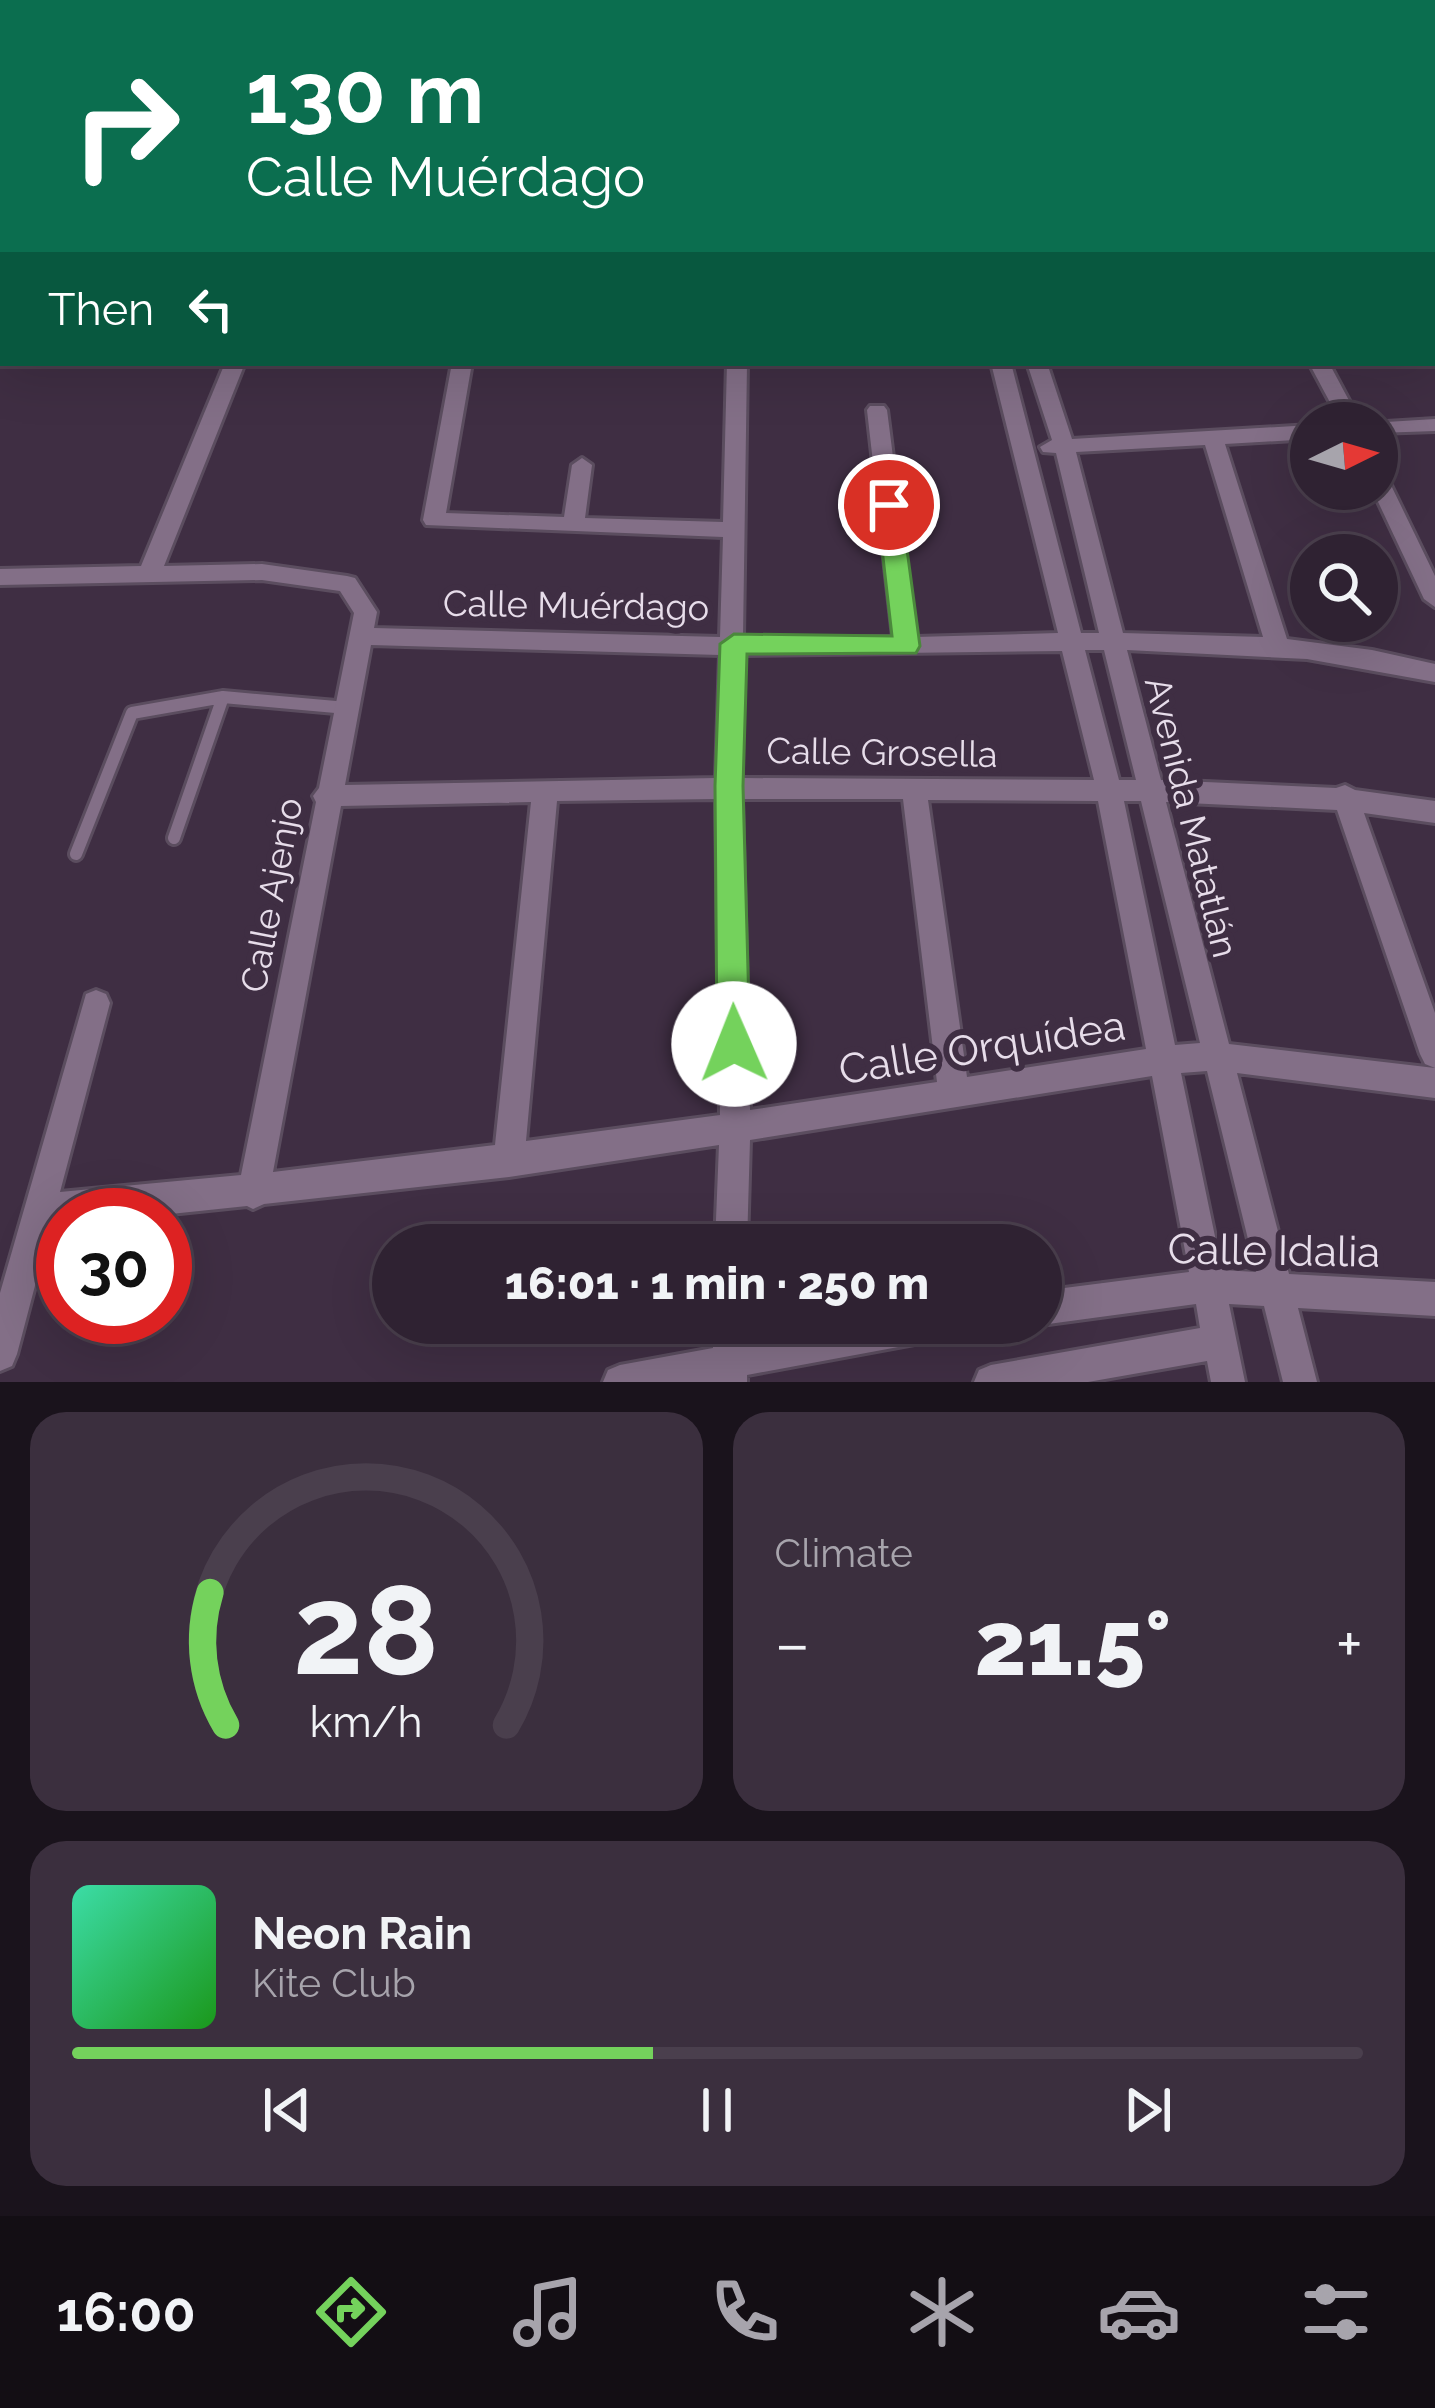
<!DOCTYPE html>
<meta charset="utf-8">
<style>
body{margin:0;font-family:Raleway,sans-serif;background:#3b2f3e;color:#f1f3f6;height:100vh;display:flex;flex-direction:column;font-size:45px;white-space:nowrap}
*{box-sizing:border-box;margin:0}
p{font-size:39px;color:#a7a4ac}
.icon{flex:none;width:66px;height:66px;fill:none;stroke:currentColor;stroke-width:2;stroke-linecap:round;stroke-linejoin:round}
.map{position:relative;height:1382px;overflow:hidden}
.sheet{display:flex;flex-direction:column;gap:30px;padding:30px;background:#1a131c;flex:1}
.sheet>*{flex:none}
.banner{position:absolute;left:0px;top:0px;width:1437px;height:366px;box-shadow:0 12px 48px #0002,0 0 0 3px #4a3f4d;background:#0b6e4f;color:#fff;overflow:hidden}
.needle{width:78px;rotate:85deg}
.tools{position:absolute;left:1290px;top:402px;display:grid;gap:24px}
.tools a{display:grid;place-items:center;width:108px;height:108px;border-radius:50%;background:#2f2232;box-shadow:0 12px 48px #0002,0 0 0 3px #4a3f4d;font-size:60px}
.speed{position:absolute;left:36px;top:1188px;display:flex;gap:24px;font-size:60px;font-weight:700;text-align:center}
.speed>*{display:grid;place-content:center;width:156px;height:156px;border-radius:50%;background:#2f2232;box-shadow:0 12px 48px #0002,0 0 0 3px #4a3f4d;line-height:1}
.speed .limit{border:18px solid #d22;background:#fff;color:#111}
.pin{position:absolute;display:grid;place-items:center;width:102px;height:102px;color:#fff;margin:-51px;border:6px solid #fff;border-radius:50%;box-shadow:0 3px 12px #0007}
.me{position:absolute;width:132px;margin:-66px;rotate:359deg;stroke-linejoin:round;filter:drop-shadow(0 0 9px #0008)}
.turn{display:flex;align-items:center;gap:42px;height:252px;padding:0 48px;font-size:54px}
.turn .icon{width:156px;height:156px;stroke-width:2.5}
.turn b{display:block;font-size:84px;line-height:102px}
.then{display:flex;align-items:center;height:114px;padding:0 48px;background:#0003;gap:24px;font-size:45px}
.big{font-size:90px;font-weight:800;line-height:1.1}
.sheet .card{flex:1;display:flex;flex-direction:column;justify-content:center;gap:18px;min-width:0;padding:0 42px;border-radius:36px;background:#3b2f3e}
.sheet .dial{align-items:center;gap:0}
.dial svg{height:312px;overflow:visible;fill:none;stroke:#4a3f4d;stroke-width:7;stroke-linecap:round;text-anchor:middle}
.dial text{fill:#f1f3f6;stroke:none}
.song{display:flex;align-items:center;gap:36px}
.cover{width:144px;height:144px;border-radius:18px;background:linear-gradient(135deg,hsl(160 70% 55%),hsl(120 70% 35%))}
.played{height:12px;border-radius:6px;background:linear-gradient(90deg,#74d25c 45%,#4a3f4d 45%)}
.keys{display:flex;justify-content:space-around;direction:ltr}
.heat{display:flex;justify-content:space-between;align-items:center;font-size:66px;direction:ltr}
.sheet .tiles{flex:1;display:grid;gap:30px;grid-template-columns:1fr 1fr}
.card:last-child{grid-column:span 2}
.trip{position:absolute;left:372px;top:1224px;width:690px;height:120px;border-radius:60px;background:#2f2232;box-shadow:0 12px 48px #0002,0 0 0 3px #4a3f4d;font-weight:800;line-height:120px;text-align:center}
.tabs{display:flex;height:192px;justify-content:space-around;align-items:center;background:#130e14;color:#a7a4ac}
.tabs .icon{width:84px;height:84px}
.tabs .selected{color:#74d25c}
.tabs b{font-size:54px;color:#f1f3f6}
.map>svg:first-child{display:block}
</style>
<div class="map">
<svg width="1435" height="1382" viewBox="0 0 1435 1382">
<rect width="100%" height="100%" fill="#3f2e43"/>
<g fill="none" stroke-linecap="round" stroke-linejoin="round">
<defs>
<path id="lane" d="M174,838L223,697
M76,854L132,713L223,697L347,708"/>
<path id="street" d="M312,0H326V3H312Z
M732,0H746L731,3Z
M1105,0H1119L1120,3H1106Z
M1341,0H1355L1357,3H1343Z
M0,12H3V20H0Z
M1434,24H1435V32H1434Z
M1434,71H1435V79H1434Z
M0,84H3V92H0Z
M1434,131L1435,132V143L1434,142Z
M3,176V188L0,189V177Z
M1434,227H1435V237H1434Z
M1434,326L1435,327V339L1434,338Z
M225,363H245L164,566L262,564L347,576L355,578L377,612L374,628L720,637L723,537L426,525L423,520L452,363H472L446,513L564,517L572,465L582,458L592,465L585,518L723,522L727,363H747L743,637H893L867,410L870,406H884L887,410L916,637L1058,633L991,363H1011L1081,633H1099L1056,453L1043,452L1040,447L1052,440L1027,363H1047L1072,439L1311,425V439L1225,444L1287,639L1372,650L1435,664V682L1307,659L1127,650L1161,780L1336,788L1345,785L1355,790L1435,801V823L1364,813L1435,1013V1068L1425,1064L1420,1054L1337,810L1166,802L1229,1044L1435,1068V1098L1237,1073L1289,1274L1435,1282V1316L1298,1308L1317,1382H1283L1264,1306L1229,1304L1245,1382H1211L1207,1361L1088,1382H974L979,1370L991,1365L1200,1328L1196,1304L1041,1325L1037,1323H1041V1291L1189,1272L1152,1076L750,1140L747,1245H715L719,1145L509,1177L264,1204L253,1209L247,1206L161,1215H63V1224L51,1225L17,1354L12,1366L0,1371V1293L86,994L96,990L106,994L110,1003L60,1192L241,1175L316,802L313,796L319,788L354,613L340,591L262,580L0,585V569L141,566ZM1205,445L1263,637L1123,633L1076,452ZM371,645L720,655L716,778L345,785ZM1085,650H1104L1136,780H1119ZM1062,651L1094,780L742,778L743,655ZM716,799L720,1115L526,1141L557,801ZM742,799H903L937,1082L750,1110ZM928,800L1098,801L1146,1049L967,1077ZM1124,801H1141L1200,1043L1175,1045ZM531,802L495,1145L273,1172L341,806ZM1207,1071L1256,1272L1222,1270L1181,1073Z
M1309,363H1329L1361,423H1341Z
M1435,419V431L1377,433V423H1370Z
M1377,470L1387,477L1435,576V607L1424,599L1372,489H1377Z
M713,1323H747V1341L845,1323H953L948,1335L936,1340L747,1375V1382H603L608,1370L620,1365L713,1348Z"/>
</defs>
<!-- lane casing -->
<use href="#lane" stroke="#5b4d5f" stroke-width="18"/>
<!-- street casing -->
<use href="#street" stroke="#5b4d5f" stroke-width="6"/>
<!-- lane -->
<use href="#lane" stroke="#836f87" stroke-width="12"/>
<!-- street -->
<use href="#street" fill="#836f87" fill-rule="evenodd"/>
</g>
<!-- route -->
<path fill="#74d25c" stroke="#4b883c" stroke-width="3" d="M889,496L901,505L920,646L916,653L747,654L743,786L750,1044L745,1056L734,1060L722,1056L717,1044L715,786L720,644L734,634L892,636L877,505Z"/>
<g text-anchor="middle" stroke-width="12" stroke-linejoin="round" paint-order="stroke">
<!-- street labels -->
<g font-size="36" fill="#e7ddea" stroke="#3f2e43">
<text transform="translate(576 605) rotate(1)" y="13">Calle Muérdago</text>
<text transform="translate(882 752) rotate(1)" y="13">Calle Grosella</text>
<text transform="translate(1192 817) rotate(76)" y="13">Avenida Matatlán</text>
<text transform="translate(271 895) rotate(-79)" y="13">Calle Ajenjo</text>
</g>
<!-- near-street labels -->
<g font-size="42" fill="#e7ddea" stroke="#3f2e43">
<text transform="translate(982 1047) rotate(-9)" y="15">Calle Orquídea</text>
<text transform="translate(1274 1250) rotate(1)" y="15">Calle Idalia</text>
</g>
</g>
</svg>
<div class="tools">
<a><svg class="needle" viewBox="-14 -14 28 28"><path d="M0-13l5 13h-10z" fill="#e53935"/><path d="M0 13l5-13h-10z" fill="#a7a4ac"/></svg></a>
<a><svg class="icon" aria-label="search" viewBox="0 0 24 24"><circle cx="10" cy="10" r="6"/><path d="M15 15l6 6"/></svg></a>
</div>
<div class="speed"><div class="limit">30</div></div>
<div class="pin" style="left:889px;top:505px;background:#d93025"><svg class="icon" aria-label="arrive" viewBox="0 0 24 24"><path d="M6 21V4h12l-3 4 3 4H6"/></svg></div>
<svg class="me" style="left:734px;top:1044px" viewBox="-20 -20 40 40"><circle r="19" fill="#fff"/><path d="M0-13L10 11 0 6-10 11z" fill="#74d25c"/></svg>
<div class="trip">16:01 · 1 min · 250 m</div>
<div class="banner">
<div class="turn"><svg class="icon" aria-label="right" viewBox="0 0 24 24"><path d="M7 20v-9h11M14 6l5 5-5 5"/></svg><div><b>130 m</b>Calle Muérdago</div></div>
<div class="then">Then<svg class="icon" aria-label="left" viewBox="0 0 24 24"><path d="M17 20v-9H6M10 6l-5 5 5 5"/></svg></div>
</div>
</div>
<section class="sheet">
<div class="tiles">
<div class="card dial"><svg viewBox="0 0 100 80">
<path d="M14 69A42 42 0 1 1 86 69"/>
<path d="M14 69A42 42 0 0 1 10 35" stroke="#74d25c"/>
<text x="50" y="56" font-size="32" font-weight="700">28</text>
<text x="50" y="72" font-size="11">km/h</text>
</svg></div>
<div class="card"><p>Climate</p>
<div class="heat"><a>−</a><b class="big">21.5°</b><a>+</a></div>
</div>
<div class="card">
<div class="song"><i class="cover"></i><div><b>Neon Rain</b><p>Kite Club</p></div></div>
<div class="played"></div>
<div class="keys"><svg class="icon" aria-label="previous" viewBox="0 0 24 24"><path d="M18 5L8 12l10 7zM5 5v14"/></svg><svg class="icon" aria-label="pause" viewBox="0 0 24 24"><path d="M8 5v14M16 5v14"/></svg><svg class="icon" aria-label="next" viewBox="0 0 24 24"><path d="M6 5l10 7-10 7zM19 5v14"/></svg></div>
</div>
</div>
</section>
<nav class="tabs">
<b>16:00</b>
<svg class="icon selected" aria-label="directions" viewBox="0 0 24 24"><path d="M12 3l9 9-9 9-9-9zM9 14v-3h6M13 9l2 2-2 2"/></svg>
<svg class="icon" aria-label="music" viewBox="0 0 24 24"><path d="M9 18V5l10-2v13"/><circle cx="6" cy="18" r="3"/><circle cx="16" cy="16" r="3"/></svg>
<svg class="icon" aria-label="phone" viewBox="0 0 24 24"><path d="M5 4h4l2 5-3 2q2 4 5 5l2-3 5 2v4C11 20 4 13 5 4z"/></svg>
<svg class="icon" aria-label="climate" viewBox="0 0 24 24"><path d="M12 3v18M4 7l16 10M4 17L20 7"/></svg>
<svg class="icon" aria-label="car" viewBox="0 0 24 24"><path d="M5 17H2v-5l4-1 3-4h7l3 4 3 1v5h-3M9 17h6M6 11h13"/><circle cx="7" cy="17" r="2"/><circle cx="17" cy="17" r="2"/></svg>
<svg class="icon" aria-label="filters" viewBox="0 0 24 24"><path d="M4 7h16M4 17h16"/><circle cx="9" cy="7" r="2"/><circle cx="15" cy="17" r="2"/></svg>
</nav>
